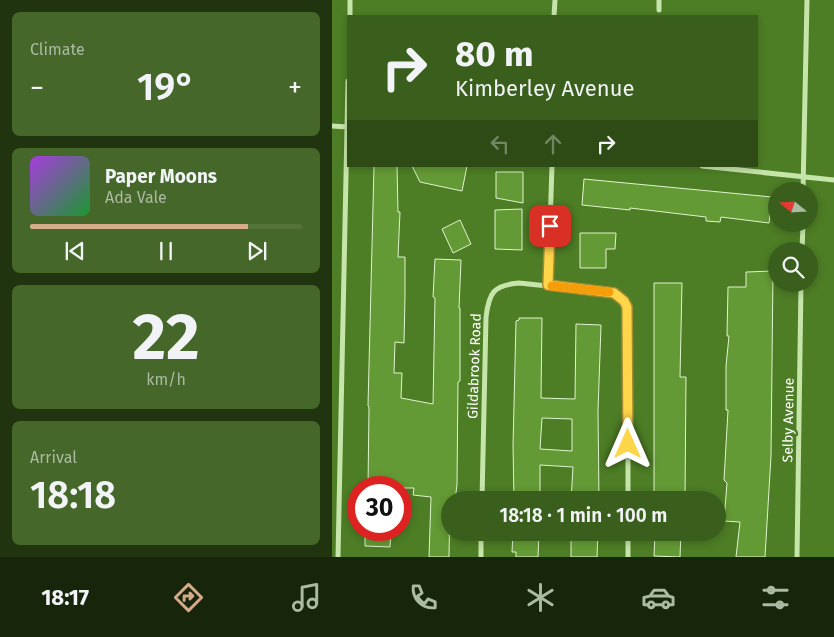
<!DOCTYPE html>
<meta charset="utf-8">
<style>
body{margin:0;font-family:"Fira Sans",sans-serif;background:#456729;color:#f1f3f6;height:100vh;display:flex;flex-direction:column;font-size:19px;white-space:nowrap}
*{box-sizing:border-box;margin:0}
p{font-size:16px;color:#abbaa3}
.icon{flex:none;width:28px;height:28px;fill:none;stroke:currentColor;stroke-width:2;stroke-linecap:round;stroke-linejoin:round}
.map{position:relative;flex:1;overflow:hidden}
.details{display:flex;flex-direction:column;gap:12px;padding:12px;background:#20340f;width:332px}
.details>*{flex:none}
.top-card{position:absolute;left:15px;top:15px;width:411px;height:152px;border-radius:0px;box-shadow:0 2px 8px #0003;background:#3a5e1c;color:#f1f3f6;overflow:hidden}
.needle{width:32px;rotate:288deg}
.tools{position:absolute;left:436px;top:182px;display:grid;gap:10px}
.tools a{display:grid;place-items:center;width:50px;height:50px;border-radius:50%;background:#3a5e1c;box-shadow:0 2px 8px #0003;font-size:25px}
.speed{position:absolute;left:15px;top:476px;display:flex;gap:10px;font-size:25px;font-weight:700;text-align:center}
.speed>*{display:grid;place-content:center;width:65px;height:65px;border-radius:50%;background:#3a5e1c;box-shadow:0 2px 8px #0003;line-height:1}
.speed .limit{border:8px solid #d22;background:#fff;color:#111}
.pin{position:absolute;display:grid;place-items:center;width:42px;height:42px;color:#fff;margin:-21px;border-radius:10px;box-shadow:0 2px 8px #0006}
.me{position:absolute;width:55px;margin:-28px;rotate:0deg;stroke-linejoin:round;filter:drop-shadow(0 0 4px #0008)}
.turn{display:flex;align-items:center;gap:18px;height:105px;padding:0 25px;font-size:22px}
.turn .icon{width:65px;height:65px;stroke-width:2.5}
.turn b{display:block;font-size:35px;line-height:42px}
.lanes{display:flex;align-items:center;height:48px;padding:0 25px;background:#0003;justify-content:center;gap:25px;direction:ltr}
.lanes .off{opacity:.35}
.big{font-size:38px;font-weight:600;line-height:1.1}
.details .tile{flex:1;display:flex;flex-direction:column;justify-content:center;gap:8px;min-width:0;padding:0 18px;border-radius:8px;background:#456729}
.details .dial{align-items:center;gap:0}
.dial b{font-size:65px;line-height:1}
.song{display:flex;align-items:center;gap:15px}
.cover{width:60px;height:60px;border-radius:8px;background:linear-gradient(135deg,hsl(280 70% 55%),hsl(130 70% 35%))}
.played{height:5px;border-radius:2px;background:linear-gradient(90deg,#d6ab8b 80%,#54733b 80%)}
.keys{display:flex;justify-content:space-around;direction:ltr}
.heat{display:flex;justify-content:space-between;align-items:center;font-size:28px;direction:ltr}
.trip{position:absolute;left:109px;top:491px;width:285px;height:50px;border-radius:25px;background:#3a5e1c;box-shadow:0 2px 8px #0003;font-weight:600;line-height:50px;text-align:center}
.tabs{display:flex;height:80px;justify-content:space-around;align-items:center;background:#17260b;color:#abbaa3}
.tabs .icon{width:35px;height:35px}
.tabs .current{color:#d6ab8b}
.tabs b{font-size:22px;color:#f1f3f6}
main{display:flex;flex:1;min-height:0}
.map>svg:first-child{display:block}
</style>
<main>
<section class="details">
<div class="tile"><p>Climate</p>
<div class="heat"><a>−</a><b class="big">19°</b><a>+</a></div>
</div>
<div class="tile">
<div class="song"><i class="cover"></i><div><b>Paper Moons</b><p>Ada Vale</p></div></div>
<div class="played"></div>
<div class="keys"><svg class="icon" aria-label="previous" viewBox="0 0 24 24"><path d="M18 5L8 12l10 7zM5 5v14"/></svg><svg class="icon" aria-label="pause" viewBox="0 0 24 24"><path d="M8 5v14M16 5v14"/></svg><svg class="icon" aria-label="next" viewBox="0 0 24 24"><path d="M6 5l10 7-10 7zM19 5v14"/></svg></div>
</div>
<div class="tile dial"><b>22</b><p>km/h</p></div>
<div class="tile"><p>Arrival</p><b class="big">18:18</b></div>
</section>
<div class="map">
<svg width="502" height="557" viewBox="0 0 502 557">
<rect width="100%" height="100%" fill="#4d7d25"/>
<!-- building -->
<path fill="#649a35" stroke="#dff4cd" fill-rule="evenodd" d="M42,166H65L66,212H68L66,257H73V296L72,343L63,342L62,373H70L69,398L101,404L103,298L101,297L103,259L129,260L127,308H128V381L126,382L125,485L123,500H118L117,557H97L99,497L81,495L82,488H36L37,407L36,406Z
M80,166H135L130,191L88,182Z
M164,172H191V203L164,198Z
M252,179L440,197L437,223L389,217L388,222L374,221V217L298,208V210L250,205Z
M190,209V250L163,249V210Z
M128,220L139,244L121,253L110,229Z
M248,233H284L283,249H274V268H248Z
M441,271L439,456L433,557H404L408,522L392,521L395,483L392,480L396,410H394V366L397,336H395L396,287H414V272Z
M322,283H350L348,377H354L353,500H322Z
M187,318H210L209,398L243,399L244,324L269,325L266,411L267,500H239L241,467L208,465V500H182L181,446L184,321L187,320ZM210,418L240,419V451L208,449Z
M33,530H59L58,547L33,546Z
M181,532H207L206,557H184V552H180Z
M239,532H266L265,557H239Z
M323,532H349L348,557L322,556Z"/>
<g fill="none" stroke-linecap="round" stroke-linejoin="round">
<!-- street -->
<path stroke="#c6e5aa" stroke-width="5" d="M327,10V0
M18,16V0
M222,16L223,0
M0,126L16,127
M370,166L502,180
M471,191L475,0
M470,251L471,224
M216,285L220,166
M150,500L154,317C157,293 161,285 187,283L282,293L292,301L296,315V500
M6,557L16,81
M149,557V532
M296,557V532
M465,557L469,284"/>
</g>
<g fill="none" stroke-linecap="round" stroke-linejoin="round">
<defs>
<path id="route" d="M218,226L216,285L282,293L292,301L295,307L296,444"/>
</defs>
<!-- route casing -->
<use href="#route" stroke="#a68a30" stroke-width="12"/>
<!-- route -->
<use href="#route" stroke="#ffd54a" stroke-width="9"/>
<!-- slow -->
<path stroke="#f59e0b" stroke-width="9" d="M220,286L277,292"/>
</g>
<g text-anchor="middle" stroke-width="5" stroke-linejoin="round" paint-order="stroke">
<!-- street labels -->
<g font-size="14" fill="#fff" stroke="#4d7d25">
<text transform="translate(142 366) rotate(-88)" y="5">Gildabrook Road</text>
<text transform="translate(456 420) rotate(-89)" y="5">Selby Avenue</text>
</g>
</g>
</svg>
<div class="tools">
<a><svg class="needle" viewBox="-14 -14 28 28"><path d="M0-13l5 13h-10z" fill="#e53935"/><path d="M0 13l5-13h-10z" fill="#abbaa3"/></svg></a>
<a><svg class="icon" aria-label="search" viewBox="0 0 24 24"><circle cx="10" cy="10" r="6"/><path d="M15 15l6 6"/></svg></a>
</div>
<div class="speed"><div class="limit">30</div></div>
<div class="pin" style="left:218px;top:226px;background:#d93025"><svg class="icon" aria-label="arrive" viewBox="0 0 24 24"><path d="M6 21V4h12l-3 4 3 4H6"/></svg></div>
<svg class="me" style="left:296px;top:444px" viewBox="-20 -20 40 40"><path d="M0-17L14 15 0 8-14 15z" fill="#ffd54a" stroke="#fff" stroke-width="4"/></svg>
<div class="trip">18:18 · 1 min · 100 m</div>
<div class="top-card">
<div class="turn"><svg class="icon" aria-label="right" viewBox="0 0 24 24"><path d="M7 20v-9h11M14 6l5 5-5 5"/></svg><div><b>80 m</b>Kimberley Avenue</div></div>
<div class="lanes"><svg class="icon off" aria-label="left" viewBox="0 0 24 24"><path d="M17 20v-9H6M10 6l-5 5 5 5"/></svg><svg class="icon off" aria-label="ahead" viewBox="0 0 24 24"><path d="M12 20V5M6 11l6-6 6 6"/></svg><svg class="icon" aria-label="right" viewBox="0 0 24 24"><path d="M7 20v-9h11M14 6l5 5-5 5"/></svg></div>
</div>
</div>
</main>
<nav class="tabs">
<b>18:17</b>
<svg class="icon current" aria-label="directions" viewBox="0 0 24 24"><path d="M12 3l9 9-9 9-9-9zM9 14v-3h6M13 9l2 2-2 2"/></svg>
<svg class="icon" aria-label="music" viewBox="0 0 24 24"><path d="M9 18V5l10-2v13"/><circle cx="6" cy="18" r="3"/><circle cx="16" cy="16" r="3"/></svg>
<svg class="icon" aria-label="phone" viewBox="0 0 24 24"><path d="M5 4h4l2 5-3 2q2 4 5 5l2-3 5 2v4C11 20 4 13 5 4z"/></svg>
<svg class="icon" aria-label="climate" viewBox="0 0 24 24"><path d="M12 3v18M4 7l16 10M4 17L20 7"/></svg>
<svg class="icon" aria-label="car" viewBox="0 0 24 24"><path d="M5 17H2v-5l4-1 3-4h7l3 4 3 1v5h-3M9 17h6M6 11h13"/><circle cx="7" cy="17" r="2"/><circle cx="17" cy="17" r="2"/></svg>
<svg class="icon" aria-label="filters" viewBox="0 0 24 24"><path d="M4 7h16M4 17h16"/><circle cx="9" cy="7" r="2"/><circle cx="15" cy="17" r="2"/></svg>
</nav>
